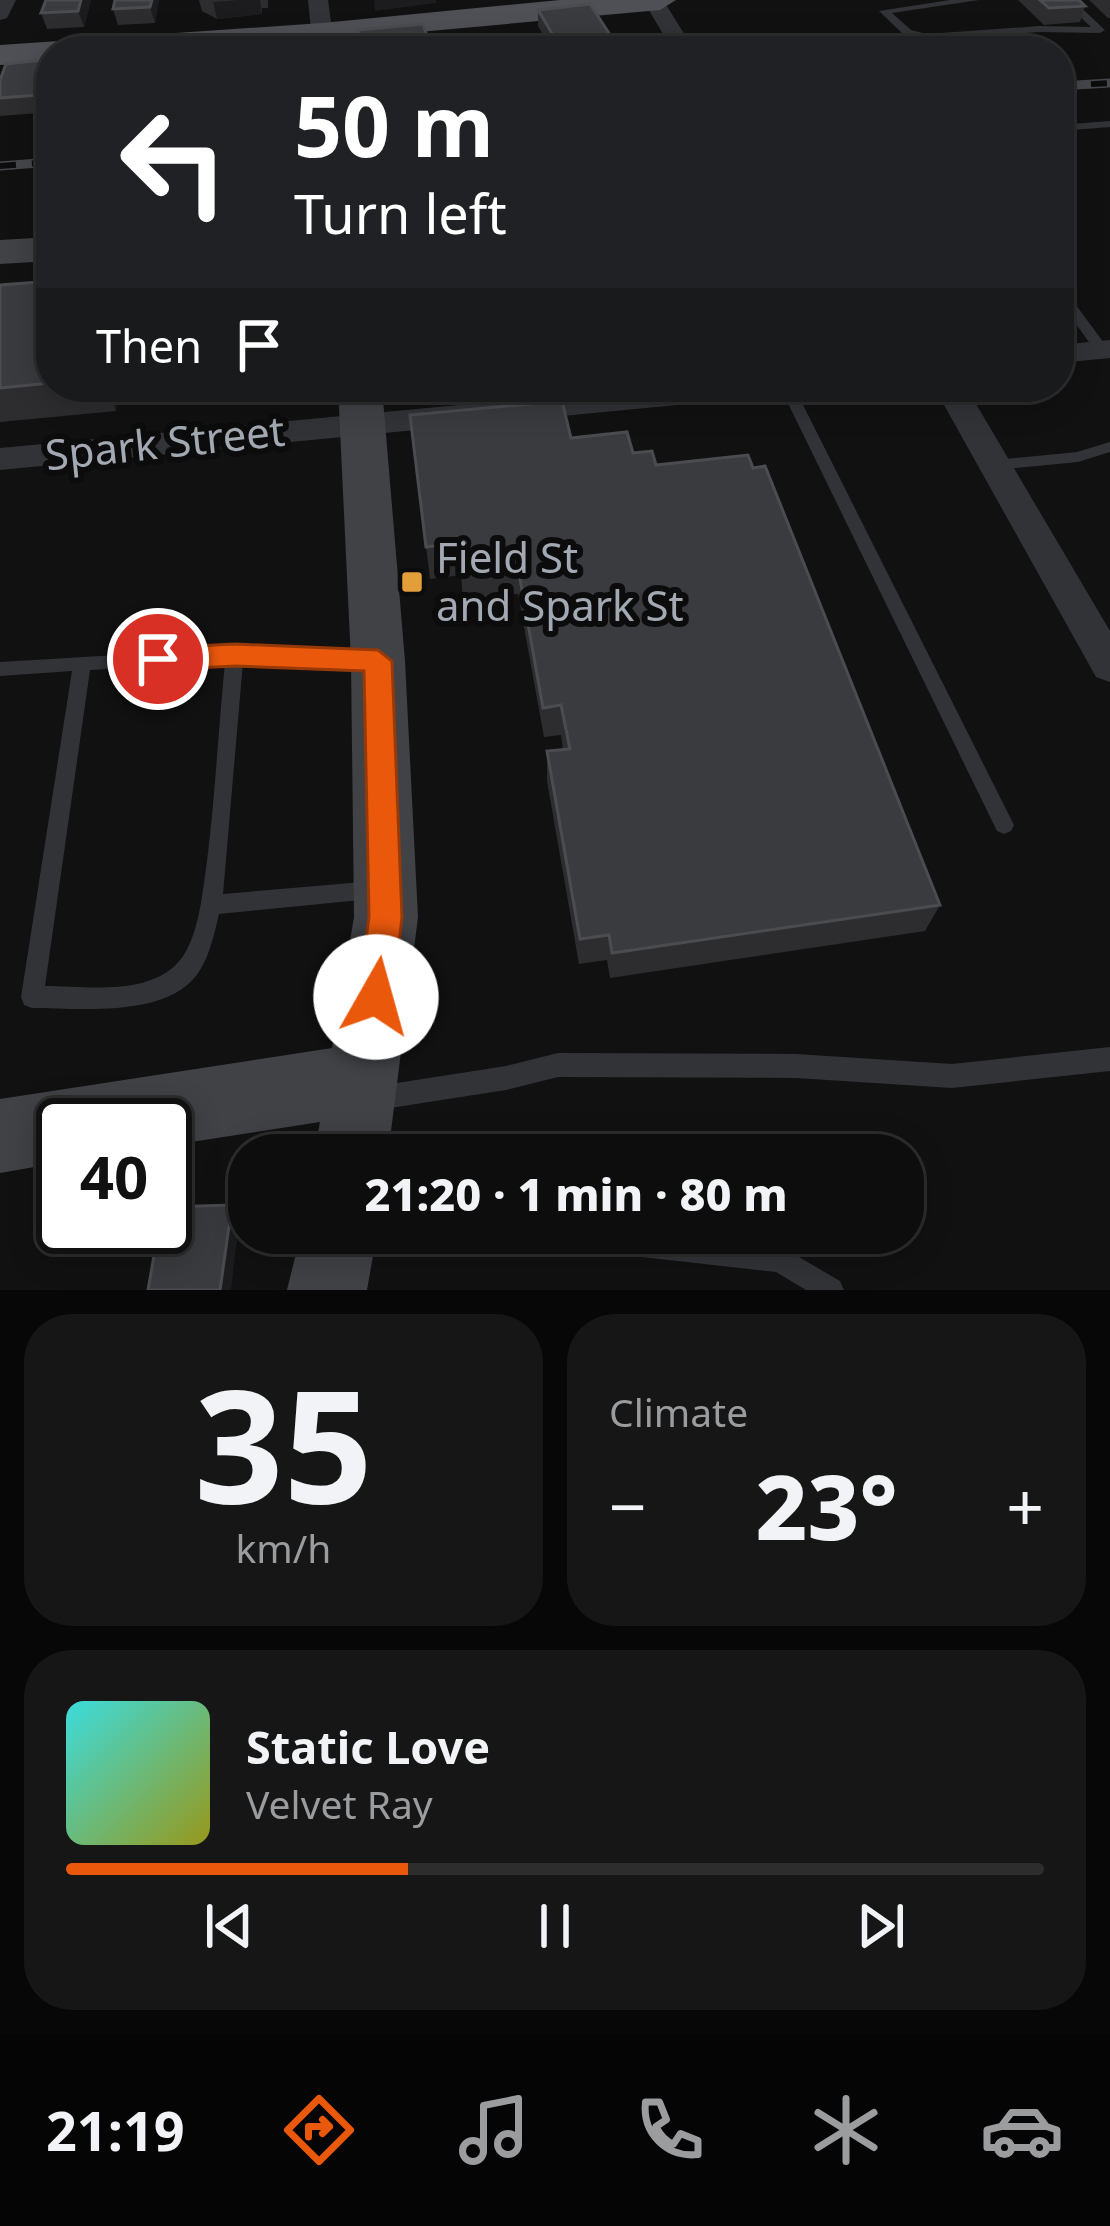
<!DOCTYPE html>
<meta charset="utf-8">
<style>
body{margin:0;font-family:"Noto Sans",sans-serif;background:#161617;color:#f1f3f6;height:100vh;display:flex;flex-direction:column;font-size:45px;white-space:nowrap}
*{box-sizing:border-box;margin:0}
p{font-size:39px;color:#9a9c9e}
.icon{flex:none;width:66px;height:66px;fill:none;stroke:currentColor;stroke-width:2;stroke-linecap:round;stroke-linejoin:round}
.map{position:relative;height:1290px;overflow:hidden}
.sheet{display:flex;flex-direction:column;gap:24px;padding:24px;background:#070708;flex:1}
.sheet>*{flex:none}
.top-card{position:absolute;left:36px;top:36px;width:1038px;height:366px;border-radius:48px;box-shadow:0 6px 30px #0003,0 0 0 3px #2d2d2e;background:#202124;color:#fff;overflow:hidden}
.speed{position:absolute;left:36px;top:1098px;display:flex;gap:24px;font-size:60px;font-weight:700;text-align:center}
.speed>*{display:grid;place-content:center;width:156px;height:156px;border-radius:50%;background:#0d0d0e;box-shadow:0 6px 30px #0003,0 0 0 3px #2d2d2e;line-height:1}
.speed .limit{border:6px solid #111;border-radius:18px;background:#fff;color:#111}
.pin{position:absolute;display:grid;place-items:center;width:102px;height:102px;color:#fff;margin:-51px;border:6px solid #fff;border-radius:50%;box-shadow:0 3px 12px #0007}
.me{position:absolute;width:132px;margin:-66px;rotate:7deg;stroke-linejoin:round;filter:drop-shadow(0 0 9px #0008)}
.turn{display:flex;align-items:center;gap:42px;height:252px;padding:0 60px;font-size:54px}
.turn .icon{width:156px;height:156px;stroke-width:2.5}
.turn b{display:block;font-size:84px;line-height:102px}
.then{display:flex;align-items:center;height:114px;padding:0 60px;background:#0003;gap:24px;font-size:45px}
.big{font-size:90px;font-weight:800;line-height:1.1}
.sheet .widget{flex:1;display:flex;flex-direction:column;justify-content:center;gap:18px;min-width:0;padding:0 42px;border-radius:48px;background:#161617}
.sheet .dial{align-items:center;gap:0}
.dial b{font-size:156px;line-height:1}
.song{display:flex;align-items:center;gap:36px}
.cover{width:144px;height:144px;border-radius:18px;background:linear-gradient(135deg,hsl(180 70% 55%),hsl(60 70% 35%))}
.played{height:12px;border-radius:6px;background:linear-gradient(90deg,#ea580c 35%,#2d2d2e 35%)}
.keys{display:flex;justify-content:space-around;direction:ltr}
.heat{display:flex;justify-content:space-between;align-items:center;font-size:66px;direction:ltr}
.sheet .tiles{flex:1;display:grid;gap:24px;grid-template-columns:1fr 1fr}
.widget:last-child{grid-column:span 2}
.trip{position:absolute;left:228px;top:1134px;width:696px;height:120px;border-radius:48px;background:#0d0d0e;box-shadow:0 6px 30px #0003,0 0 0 3px #2d2d2e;font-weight:800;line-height:120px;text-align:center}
.menu{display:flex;height:192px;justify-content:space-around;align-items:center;background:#050506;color:#9a9c9e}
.menu .icon{width:84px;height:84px}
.menu .on{color:#ea580c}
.menu b{font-size:54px;color:#f1f3f6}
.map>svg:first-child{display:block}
</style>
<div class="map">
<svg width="1110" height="1290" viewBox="0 0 1110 1290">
<rect width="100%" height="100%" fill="#111112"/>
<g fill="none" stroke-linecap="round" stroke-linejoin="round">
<!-- lane -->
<path fill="#323337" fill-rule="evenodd" d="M950,0H979L892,13L911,30L927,34L1039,26L1091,27L1062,0H1073L1105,30L1100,33L1039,32L927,40L903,34L879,11Z
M1110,121V127L1059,131V125Z
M1059,288L1064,289L1107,347V353H1097L1059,301Z
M780,387H794L1011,819L1014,825L1011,831L1004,834L997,831Z
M1110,442V452L1078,462L995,470L987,465L995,460L1077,452Z
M235,648L373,653L379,655L382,660L379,665L373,667L243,662L223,894L374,881L381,884L385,891L381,898L219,914C214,935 209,959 196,976C163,1018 78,1008 32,1008L24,1005L21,997L72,671L0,676V662ZM225,663C217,742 214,824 201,903C197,925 190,955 171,969C138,995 84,986 45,986L90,670Z
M1110,1047V1071L952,1088L796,1078L558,1077L506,1090L371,1111L363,1107L359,1099L363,1091L371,1087L506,1066L558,1053L796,1054L952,1064Z
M532,1233H662L780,1246L840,1281L844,1290H806L776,1272L545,1246L536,1242Z"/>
<!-- street -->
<path fill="#323337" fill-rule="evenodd" d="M0,0H16L7,18L0,20Z
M308,0H328L335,51H313Z
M643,0H663L695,51H673Z
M1110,340V358L1059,363V345Z
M652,387H776L760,397L0,470V448Z
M934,387H966L1110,631V682L1096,677Z"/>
<!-- secondary -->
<path fill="#404246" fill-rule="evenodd" d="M51,237V261L0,264V240Z
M338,387H382L405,661L418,917L388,1155H314L320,1122L165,1146V1125H63V1162L0,1173V1099L332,1048L354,917L351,661Z
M301,1233H377L367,1290H287Z"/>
<!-- primary -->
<path fill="#4e5055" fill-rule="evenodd" d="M560,0H676L660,10L210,51H51V62L0,65V45L322,23Z"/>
<defs>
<path id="rail" d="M1059,86L1110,83
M0,166L51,162"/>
</defs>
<!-- rail casing -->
<use href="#rail" stroke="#45474b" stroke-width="9"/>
<!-- rail -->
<use href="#rail" stroke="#0c0c0d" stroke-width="6" stroke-dasharray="16" stroke-linecap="butt"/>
</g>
<!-- wall -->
<path fill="#2d2d30" d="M46,0H91L84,27L47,29L41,13Z
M159,0L155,23L118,25L113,9Z
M199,0H268V8H262V14L217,19L202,11Z
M1018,0H1079L1085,6L1080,22L1044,25Z
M1089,0H1110V18H1108Z
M538,10L616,51H553L538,26Z
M51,59V112L0,116V80Z
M51,281V387H120L116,411L0,422V285Z
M410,415L571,438L633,453L656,465L940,905L925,931L610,978L607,960L579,964L547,781V751L563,749L561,735L544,737L518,594L463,600L461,575L430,579Z"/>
<!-- shaded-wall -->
<path fill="#1c1c1e" d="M81,0H91L84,27L78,11Z
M152,0H159L155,23L150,7Z
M238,0H260L262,14L217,19L213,2Z
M374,0H436V3L375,11Z
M616,44V51H562Z
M107,387H120L116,411Z
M232,1205L240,1214L231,1290H220Z"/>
<!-- building -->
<path fill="#3a3b3e" stroke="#4a4c50" stroke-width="3" d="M46,0H81L78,11L41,13Z
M115,0H152L150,7L113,9Z
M1040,0H1079L1085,6L1049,8Z
M590,4L616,44L562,50L538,10Z
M423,24L432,51H363L358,30Z
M51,59V94L0,98V80L6,64Z
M51,281V383L0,388V285Z
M562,401L571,438L627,432L633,453L652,451L656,465L748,455L753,468L765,466L940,905L612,953L609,935L580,939L547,751L570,749L561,705L543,708L517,562L460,568L458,543L426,547L410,415Z
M232,1205L220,1290H148L159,1227H165V1207Z"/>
<!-- route -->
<path fill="#ea580c" stroke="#983908" stroke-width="3" d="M235,644L378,650L392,661L402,917L393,997L388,1009L376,1014L363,1009L358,997L369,917L364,671L235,666L158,670L145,659L158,648Z"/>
<!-- markers -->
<rect fill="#e29e39" stroke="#0c0c0d" stroke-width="4.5" x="400" y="570" width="24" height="24" rx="6"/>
<g text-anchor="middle" stroke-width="12" stroke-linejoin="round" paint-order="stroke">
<!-- street labels -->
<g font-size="42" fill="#a3a9b2" stroke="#0c0c0d">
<text transform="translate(165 443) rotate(-6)" y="15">Spark Street</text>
</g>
<!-- poi labels -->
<g font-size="42" fill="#a3a9b2" stroke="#0c0c0d" text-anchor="start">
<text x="436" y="573">Field St<tspan x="436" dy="48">and Spark St</tspan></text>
</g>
</g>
</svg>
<div class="speed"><div class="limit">40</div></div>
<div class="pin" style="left:158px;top:659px;background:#d93025"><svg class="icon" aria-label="arrive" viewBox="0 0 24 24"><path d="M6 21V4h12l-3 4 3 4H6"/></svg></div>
<svg class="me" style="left:376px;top:997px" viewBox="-20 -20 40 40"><circle r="19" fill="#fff"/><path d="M0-13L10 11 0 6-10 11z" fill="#ea580c"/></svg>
<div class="trip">21:20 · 1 min · 80 m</div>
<div class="top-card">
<div class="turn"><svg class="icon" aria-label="left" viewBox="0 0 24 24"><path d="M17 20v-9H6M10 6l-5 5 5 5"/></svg><div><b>50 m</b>Turn left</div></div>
<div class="then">Then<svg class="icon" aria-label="arrive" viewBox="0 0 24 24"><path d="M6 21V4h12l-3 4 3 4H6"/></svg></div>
</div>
</div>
<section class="sheet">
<div class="tiles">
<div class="widget dial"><b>35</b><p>km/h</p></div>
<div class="widget"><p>Climate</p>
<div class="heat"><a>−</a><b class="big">23°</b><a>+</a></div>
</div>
<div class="widget">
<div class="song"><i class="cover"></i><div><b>Static Love</b><p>Velvet Ray</p></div></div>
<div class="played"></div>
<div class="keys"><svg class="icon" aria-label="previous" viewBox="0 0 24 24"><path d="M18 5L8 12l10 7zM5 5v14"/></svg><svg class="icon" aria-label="pause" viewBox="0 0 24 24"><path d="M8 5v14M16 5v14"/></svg><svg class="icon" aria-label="next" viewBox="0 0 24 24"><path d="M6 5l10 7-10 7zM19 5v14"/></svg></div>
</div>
</div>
</section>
<nav class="menu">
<b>21:19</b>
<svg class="icon on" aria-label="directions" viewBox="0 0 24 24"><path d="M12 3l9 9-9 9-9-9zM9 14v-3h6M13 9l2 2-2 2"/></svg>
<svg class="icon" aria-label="music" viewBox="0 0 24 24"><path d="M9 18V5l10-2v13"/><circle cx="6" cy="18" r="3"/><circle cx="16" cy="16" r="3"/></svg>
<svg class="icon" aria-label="phone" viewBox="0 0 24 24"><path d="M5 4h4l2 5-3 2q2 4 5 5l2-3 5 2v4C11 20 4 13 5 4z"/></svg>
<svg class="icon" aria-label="climate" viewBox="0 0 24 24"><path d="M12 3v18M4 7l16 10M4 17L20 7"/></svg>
<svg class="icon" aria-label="car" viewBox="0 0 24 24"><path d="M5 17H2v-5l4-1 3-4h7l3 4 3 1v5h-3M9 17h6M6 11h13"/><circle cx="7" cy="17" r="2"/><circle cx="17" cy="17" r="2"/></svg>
</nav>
